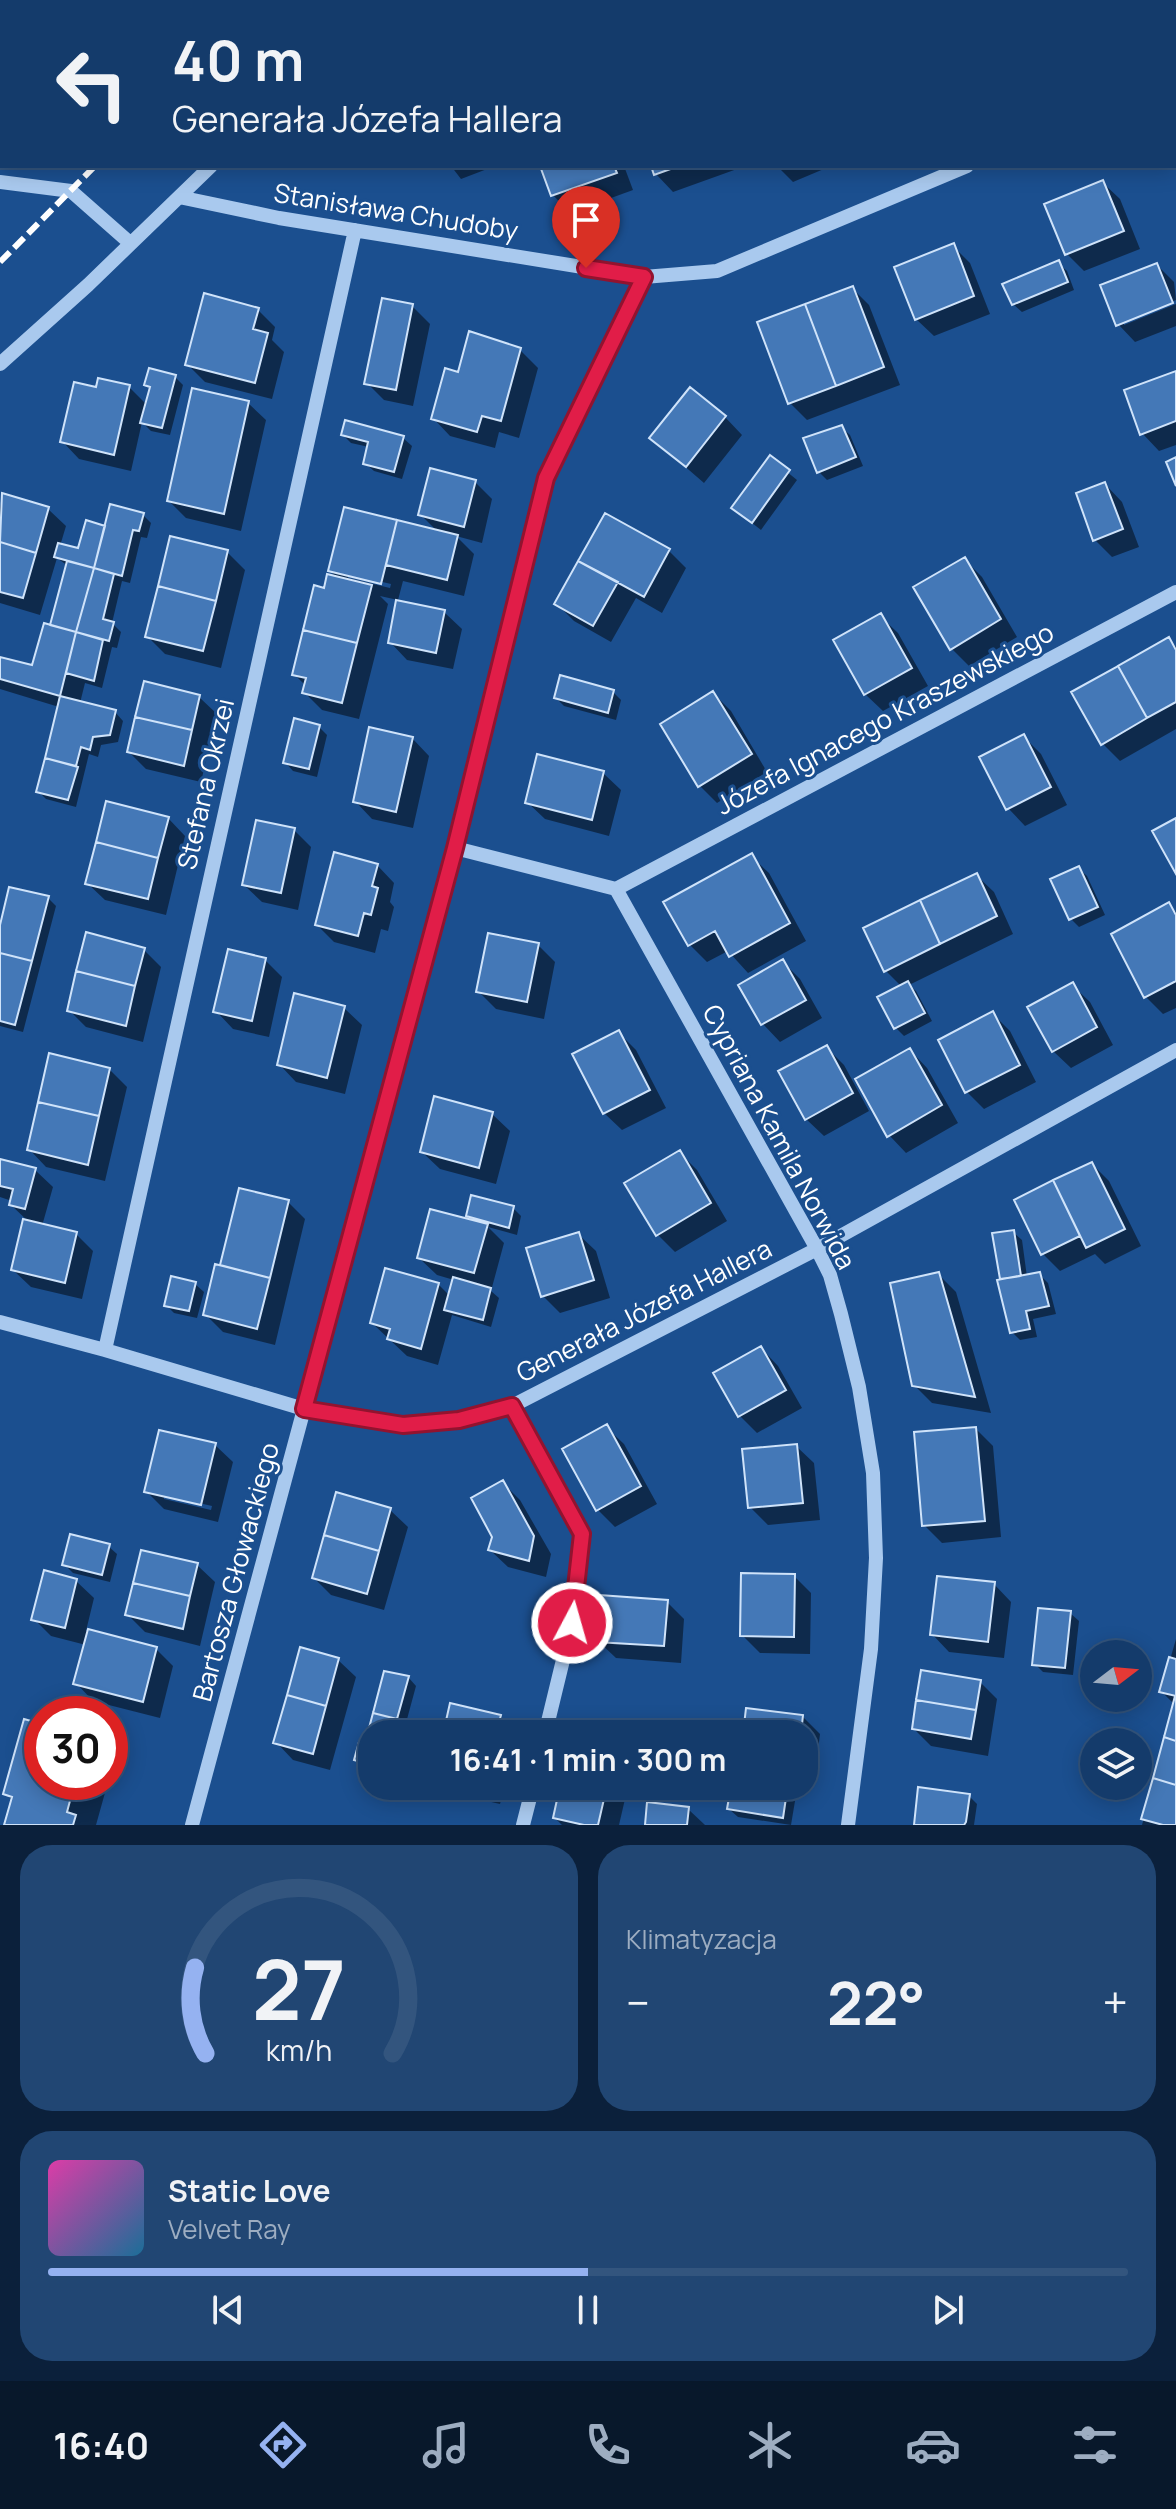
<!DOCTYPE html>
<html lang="pl">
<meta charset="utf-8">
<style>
body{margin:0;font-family:Manrope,sans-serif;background:#214673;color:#f1f3f6;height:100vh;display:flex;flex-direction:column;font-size:30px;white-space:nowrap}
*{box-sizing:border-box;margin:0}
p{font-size:26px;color:#9dadc1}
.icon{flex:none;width:44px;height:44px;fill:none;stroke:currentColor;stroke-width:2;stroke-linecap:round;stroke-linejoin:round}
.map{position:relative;height:1825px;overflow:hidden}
.drawer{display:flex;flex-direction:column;gap:20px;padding:20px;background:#0b203b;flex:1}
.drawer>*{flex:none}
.top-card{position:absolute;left:0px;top:0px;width:1176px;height:168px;box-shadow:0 4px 20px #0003,0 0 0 2px #33557e;background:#143b6b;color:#f1f3f6;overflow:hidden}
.needle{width:52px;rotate:74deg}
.controls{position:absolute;left:1080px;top:1640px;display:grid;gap:16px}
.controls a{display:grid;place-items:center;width:72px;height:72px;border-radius:50%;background:#143b6b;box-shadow:0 4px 20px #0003,0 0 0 2px #33557e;font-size:40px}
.speed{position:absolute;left:24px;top:1696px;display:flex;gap:16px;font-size:40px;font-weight:700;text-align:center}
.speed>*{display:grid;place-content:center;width:104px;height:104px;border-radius:50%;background:#143b6b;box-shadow:0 4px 20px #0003,0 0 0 2px #33557e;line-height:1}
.speed .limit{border:12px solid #d22;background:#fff;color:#111}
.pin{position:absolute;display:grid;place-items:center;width:68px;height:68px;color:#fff;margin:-82px -34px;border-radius:50% 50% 50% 0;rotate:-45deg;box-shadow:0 0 8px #0007}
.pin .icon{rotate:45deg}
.me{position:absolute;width:88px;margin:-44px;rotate:6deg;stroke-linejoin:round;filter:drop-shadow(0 0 6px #0008)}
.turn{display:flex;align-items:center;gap:28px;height:168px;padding:0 40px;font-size:36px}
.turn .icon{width:104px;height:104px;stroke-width:2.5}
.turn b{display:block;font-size:56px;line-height:68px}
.big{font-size:60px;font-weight:700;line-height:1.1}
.drawer .tile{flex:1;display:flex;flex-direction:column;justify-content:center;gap:12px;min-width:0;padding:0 28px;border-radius:32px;background:#214673}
.drawer .dial{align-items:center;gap:0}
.dial svg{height:208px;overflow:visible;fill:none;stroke:#33557e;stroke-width:7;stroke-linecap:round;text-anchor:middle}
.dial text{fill:#f1f3f6;stroke:none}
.song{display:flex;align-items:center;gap:24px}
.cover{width:96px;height:96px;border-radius:12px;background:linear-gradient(135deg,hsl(320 70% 55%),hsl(200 70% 35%))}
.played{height:8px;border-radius:4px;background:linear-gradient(90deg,#95b2f1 50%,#33557e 50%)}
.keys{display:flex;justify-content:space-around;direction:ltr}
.heat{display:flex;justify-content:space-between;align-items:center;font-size:44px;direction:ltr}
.drawer .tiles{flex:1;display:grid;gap:20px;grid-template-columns:1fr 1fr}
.tile:last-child{grid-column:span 2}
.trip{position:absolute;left:358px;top:1720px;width:460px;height:80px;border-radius:32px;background:#143b6b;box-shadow:0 4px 20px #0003,0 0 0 2px #33557e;font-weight:700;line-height:80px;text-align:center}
.menu{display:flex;height:128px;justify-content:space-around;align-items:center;background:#08182b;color:#9dadc1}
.menu .icon{width:56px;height:56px}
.menu .selected{color:#95b2f1}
.menu b{font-size:36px;color:#f1f3f6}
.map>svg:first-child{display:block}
</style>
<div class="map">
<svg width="1176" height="1825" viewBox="0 0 1176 1825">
<rect width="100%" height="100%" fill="#1b4f8f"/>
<!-- green -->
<path fill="#2e69ad" d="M0,0H226L2,2V159Z"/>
<!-- shadow -->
<path fill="#0007" fill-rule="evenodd" d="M774,0H856L769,2Z
M923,0H952L953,1L924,2Z
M451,166H495L461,179Z
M542,166H624L633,190L570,213L553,195Z
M653,166H736L737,169L673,192L656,174Z
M777,166H831L793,182Z
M1102,182L1120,199L1140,249L1084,271L1067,254Z
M953,246L970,263L990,314L934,336L916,319Z
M1058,263L1067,271L1074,290L1022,312L1013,304Z
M1157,265L1174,282L1176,300L1124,320V325L1176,304V326L1135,342L1118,324Z
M852,288L869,305L900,385L807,420L790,403Z
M412,306L430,324L413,406L384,400L367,383Z
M258,310L275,327L272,340L284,352L272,399L205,382L187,364Z
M520,350L538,368L519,438L499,432L495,448L450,436L433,418L459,374Z
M1176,373V445L1159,451L1142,433Z
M175,377L183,385L170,435L151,431L142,422L131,471L79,459L62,441L97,390L129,387L147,405L151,389L146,384Z
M248,403L266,420L241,531L186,518L169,501Z
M725,417L742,435L704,483L652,438Z
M841,427L850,435L863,466L827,480L819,472Z
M343,435L403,438L412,446L402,479L374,471L365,463L369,447L351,443Z
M770,458L797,480L761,530L733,508Z
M475,482L492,499L482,543L456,536L474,554L464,596L403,581L398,600L380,596L388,604L359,719L322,710L305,693L306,686L294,674L325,590L338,579L330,571L345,510L439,533L420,514ZM348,574L391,584L390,588L348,578Z
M1105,484L1122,502L1139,547L1112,557L1095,540Z
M3,496L48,509L66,526L60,546L80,550L106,529L143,515L151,523L147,538L141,537L130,583L122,581L112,623L121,632L117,648L112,647L102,688L85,683L80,703L115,712L123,721L118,742L101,745L98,757L89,754L76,807L46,799L38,791L59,707L0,689V659L34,668L57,629L68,566L57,558L40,615L0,603V508Z
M669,551L686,568L662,613L636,598L611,642L574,621L557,604Z
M227,552L245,570L221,668L165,654L147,636Z
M965,560L982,577L1017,637L969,666L951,648Z
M444,612L462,629L453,669L407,660L390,642Z
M880,616L898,633L928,686L883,711L865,694Z
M1168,640L1176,647V729L1120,761L1103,744Z
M613,692L621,700L616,720L564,706L556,698Z
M713,693L731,711L767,772L717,803L700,786Z
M199,697L217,714L201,782L146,769L129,752Z
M319,727L327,735L317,777L293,771L285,762Z
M1024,737L1041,754L1067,805L1025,826L1008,808Z
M412,738L429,756L413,828L372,819L355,801Z
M603,773L621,790L609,836L545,819L527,802Z
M168,818L185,836L166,915L105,900L87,883Z
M294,830L311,847L298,910L262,902L244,885Z
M751,856L769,873L806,941L748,973L728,951L707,962L690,945Z
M377,865L394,883L390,902L394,907L388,931L381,929L375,953L334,942L317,925Z
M1078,868L1087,876L1105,915L1079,927L1071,919Z
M976,875L994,892L1013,934L909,985L916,991L932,1021L904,1036L896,1028L901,986L885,970Z
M48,898L56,906L23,1032L0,1026V932Z
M1169,905L1176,912V1008L1163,1014L1146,997Z
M538,945L555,962L544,1019L496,1009L478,991Z
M144,950L161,967L143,1042L86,1027L69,1010Z
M265,960L282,977L269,1037L233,1029L216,1011Z
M783,962L800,979L822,1018L780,1042L763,1024L741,986Z
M1072,985L1090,1002L1113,1045L1071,1068L1053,1051Z
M344,1008L362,1025L345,1094L296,1082L279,1064Z
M993,1014L1010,1031L1036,1082L984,1109L967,1092Z
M619,1033L636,1050L666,1108L622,1130L604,1113Z
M826,1047L844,1065L869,1111L824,1136L806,1119Z
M910,1050L927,1068L958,1123L906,1153L889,1135Z
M109,1069L127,1087L105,1181L46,1167L29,1149Z
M492,1114L510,1131L496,1184L440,1169L422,1152Z
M680,1153L697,1170L727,1221L675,1252L658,1235Z
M0,1161L35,1170L53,1187L42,1226L76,1234L93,1251L82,1299L31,1287L13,1270L30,1223L11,1205L12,1201L0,1197Z
M1092,1164L1109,1181L1141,1246L1105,1264L1095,1254L1060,1271L1043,1254L1017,1200Z
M241,1190L288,1202L305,1219L275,1345L223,1332L205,1314L222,1268Z
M513,1208L521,1216L517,1235L488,1227L504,1243L491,1291L499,1298L491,1327L452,1315L438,1365L407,1356L372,1323L438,1284L450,1296L454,1280L437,1275L419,1258L475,1223L468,1216Z
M1013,1232L1022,1240L1027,1277L1039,1274L1048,1283L1056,1314L1033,1319L1037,1337L1020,1340L1012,1332L1002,1295L995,1235Z
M578,1234L596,1251L610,1298L560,1313L543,1296Z
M938,1274L956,1292L991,1413L932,1403L914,1385Z
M195,1284L204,1292L197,1318L174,1313L166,1305Z
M761,1348L778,1366L802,1408L757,1433L740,1416L716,1374Z
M606,1427L624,1444L657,1504L615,1527L598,1510Z
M976,1429L993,1446L1001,1537L942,1543L924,1525Z
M215,1445L233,1462L218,1522L164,1509L147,1492ZM164,1495L212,1506L211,1510L164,1499Z
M796,1446L814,1463L820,1520L768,1525L750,1507Z
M503,1483L520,1500L551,1554L546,1577L508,1567L490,1550Z
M390,1510L408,1527L384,1610L331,1595L314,1578Z
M108,1546L117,1554L110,1582L73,1573L65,1565Z
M197,1565L215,1582L200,1646L145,1632L128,1615Z
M794,1576L811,1593L810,1654L760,1653L742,1635Z
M76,1581L94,1598L86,1631L156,1649L173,1666L160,1718L93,1701L76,1683L86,1645L51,1636L34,1619Z
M994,1584L1011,1602L1004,1658L949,1652L932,1634Z
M667,1602L684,1619L681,1663L616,1658L598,1641Z
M1070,1613L1079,1621L1073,1675L1043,1672L1035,1664Z
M1176,1639V1825H1142L1175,1705L1161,1691Z
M338,1660L356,1677L330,1770L293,1760L276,1742Z
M385,1674L408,1677L416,1686L403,1734H372V1770L365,1768L357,1760L366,1746Z
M980,1682L997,1699L988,1756L931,1746L914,1729Z
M500,1716L518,1734H445Z
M802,1716L820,1734L814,1783L804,1782V1734H745Z
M42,1726V1782H108L96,1825H6L13,1801L5,1793Z
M445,1786H505L500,1804L452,1793Z
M562,1786H628L619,1825H562L555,1818Z
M733,1786H758L761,1789L786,1793L795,1801L791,1825L738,1817L729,1809Z
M969,1796L977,1804L974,1825H916Z
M688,1809L705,1825H647Z"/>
<!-- building -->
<path fill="#4478b7" stroke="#cfe3fa" stroke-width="2" d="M472,0H558L559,2H472Z
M986,0H1046L1047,2H987Z
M540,166H614L617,173L551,196Z
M651,166H679L654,175Z
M1103,180L1124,231L1065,255L1044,204Z
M954,243L974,296L915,320L894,267Z
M1059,260L1068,282L1012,305L1002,284Z
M1157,263L1173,303L1116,326L1100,285Z
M853,286L884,367L836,386L805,304Z
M204,293L259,308L253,329L268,333L255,383L185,365Z
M382,298L413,304L396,390L364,384Z
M805,304L836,386L788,404L757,322Z
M469,331L521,348L501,421L482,416L477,432L431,419L445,368L458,372Z
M149,368L176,375L162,428L140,423L150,387L144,385Z
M1176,371V421L1140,435L1124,390Z
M98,378L130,385L114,455L60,442L74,382L96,387Z
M690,387L726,416L686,467L649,438Z
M192,388L249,401L224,514L167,501Z
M345,420L404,436L394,472L363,464L368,442L341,435Z
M842,425L856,457L817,473L803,438Z
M770,455L790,470L752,523L731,508Z
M1176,457V486L1166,462Z
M430,468L476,480L464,527L418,515Z
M1105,482L1123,529L1093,541L1076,493Z
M2,493L49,507L36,553L0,542Z
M110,504L144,513L139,531L133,530L122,576L94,568Z
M344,507L397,520L381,584L328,571Z
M605,513L670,549L644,597L578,561Z
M86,520L105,526L94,568L54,557L58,543L78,548Z
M397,520L458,535L447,580L386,565Z
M170,536L228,550L216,601L158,586Z
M0,542L36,553L23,598L0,592Z
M965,557L1001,619L950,650L913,587Z
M67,561L94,568L76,632L50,625Z
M578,561L618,582L593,626L554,604Z
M94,568L114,574L103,619L114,622L109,641L76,632Z
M327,574L372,585L357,643L303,630L314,585L324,588Z
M158,586L216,601L203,651L145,637Z
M396,600L445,610L436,653L388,643Z
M881,613L912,668L864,695L833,640Z
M44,623L76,632L60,696L0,679V657L32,665Z
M303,630L357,643L342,703L302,693L306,678L292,675Z
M76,632L103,640L94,681L66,673Z
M1169,637L1176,650V702L1147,718L1118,666Z
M1118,666L1147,718L1101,745L1071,692Z
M560,675L614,690L608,713L554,698Z
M144,681L200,695L192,730L135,717Z
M713,691L752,754L698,787L660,724Z
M60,696L116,710L110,735L93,737L90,750L81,747L76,766L45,758Z
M135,717L192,730L184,766L127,752Z
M294,718L320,725L309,769L283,763Z
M369,727L413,737L396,812L353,802Z
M1024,734L1051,787L1006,810L979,757Z
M537,754L604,771L592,820L525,803Z
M45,758L78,767L68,800L36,792Z
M106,801L169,817L158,858L96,842Z
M1176,818V874L1152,831Z
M256,820L295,828L281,893L242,885Z
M96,842L158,858L148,899L85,884Z
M334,852L378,864L372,886L378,888L371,915L364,913L358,936L315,925Z
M752,853L790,923L729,957L715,931L688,946L663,902Z
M1079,866L1098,907L1069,920L1050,879Z
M977,873L997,916L940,944L920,900Z
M9,887L49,896L32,961L0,953V925Z
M920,900L940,944L884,972L863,928Z
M1169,902L1176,915V981L1144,998L1111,934Z
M86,932L145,948L135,986L76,971Z
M488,933L539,943L527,1002L476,992Z
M228,949L266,958L252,1021L213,1012Z
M0,953L32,961L15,1025L0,1021Z
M783,959L806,1000L761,1025L738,985Z
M76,971L135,986L126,1026L67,1011Z
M908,981L925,1013L894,1029L877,997Z
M1073,982L1097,1027L1052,1052L1027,1007Z
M294,993L345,1006L327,1078L277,1065Z
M993,1011L1020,1065L965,1093L938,1040Z
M619,1030L650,1090L603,1114L572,1054Z
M827,1045L853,1093L805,1120L778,1071Z
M910,1048L942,1105L887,1137L855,1079Z
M49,1053L110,1068L99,1116L38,1102Z
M434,1096L493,1112L479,1168L420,1152Z
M38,1102L99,1116L88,1165L27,1150Z
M680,1150L711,1203L656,1236L624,1183Z
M0,1159L36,1168L25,1209L9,1205L13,1189L0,1186Z
M1092,1162L1125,1229L1086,1248L1053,1180Z
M1053,1180L1080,1236L1041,1255L1014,1200Z
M239,1188L289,1200L270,1278L220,1265Z
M471,1195L514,1206L509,1228L466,1216Z
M430,1209L488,1224L474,1273L417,1258Z
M23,1219L77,1232L65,1283L11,1270Z
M1014,1230L1021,1276L1000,1279L992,1233Z
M579,1232L594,1280L541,1297L526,1248Z
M215,1264L270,1278L257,1329L203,1315Z
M385,1268L439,1283L421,1349L387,1339L390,1329L370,1323Z
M939,1272L975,1397L912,1386L890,1283Z
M1040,1272L1049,1306L1026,1311L1030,1329L1010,1333L997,1280Z
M171,1276L196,1282L189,1311L164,1306Z
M453,1277L491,1288L483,1320L444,1310Z
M761,1346L786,1390L738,1417L713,1373Z
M607,1424L641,1486L596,1511L562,1449Z
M976,1427L985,1521L922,1526L914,1432Z
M159,1430L216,1443L201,1505L144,1492Z
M797,1444L803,1503L748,1508L742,1449Z
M503,1480L534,1536L529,1561L488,1550L492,1537L471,1498Z
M336,1492L391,1508L379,1551L324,1535Z
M70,1534L110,1544L102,1575L62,1565Z
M324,1535L379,1551L367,1594L312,1578Z
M141,1550L198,1563L190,1596L133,1583Z
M44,1570L77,1579L65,1628L31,1620Z
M741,1573L795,1574L794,1637L740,1636Z
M937,1576L995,1582L988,1642L930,1635Z
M133,1583L190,1596L183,1629L125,1615Z
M599,1595L668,1600L664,1646L596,1642Z
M1038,1608L1071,1611L1065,1668L1032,1665Z
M88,1629L157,1647L143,1702L73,1684Z
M300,1647L339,1658L326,1706L287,1695Z
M1169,1657L1176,1659V1696L1159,1692Z
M921,1670L981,1680L976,1710L916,1700Z
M384,1671L409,1676L397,1719L373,1713Z
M287,1695L326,1706L313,1754L273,1743Z
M1175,1696H1176V1741L1164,1737Z
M916,1700L976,1710L971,1739L912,1729Z
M450,1703L501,1715L496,1734H443Z
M746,1708L803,1715L801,1734H743Z
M373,1713L397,1719L393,1734H372V1765L354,1760L359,1742L365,1743Z
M24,1719L42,1724V1782H75L67,1812L76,1815L73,1825H4L12,1797L3,1794Z
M574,1722L619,1732L618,1734H571Z
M1164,1737L1176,1741V1785L1153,1778Z
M1153,1778L1176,1785V1825H1163L1141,1819Z
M560,1786H607L598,1825H584L553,1818Z
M731,1786H755L787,1791L783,1818L727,1809Z
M918,1787L970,1794L966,1822L964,1825H914Z
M647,1802L689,1807L687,1825H645Z"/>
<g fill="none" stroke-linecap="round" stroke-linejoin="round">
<!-- minor -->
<path stroke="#a9c9ee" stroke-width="14" d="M1131,0V2
M378,2L380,0
M1174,78L1176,77
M1174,115L1176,120
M0,182L71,191L130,243
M179,197L279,218L644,277L717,271L967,166
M0,364L88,285L211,166
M455,848L616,889L817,1249L830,1275L841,1314L859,1387L873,1473L876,1558L871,1649L848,1825
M616,889L1176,592
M0,1322L105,1350L304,1409L403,1425L459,1420L512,1406L817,1249L1176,1050
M105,1350L355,230
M512,1406L582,1534L572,1623L545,1734
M192,1825L455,848L546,478L644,277
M523,1825L533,1786"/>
<!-- rail -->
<path stroke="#fff" stroke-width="6" stroke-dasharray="14 6" stroke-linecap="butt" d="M257,2L259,0
M0,262L95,166"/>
</g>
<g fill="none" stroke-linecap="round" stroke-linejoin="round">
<defs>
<path id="route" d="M572,1623L582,1534L512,1406L459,1420L403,1425L304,1409L455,848L546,478L644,277L586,268"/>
</defs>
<!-- route casing -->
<use href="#route" stroke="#92132f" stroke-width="20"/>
<!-- route -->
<use href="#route" stroke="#e11d48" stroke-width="14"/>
</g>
<g text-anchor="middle" stroke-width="6" stroke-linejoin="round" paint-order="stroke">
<!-- street labels -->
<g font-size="26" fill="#fff" stroke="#1b4f8f">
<text transform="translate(396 212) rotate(9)" y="9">Stanisława Chudoby</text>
<text transform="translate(885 719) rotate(-28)" y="9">Józefa Ignacego Kraszewskiego</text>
<text transform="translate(206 784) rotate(-77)" y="9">Stefana Okrzei</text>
<text transform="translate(779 1137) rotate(62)" y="9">Cypriana Kamila Norwida</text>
<text transform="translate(644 1311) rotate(-27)" y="9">Generała Józefa Hallera</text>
<text transform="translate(236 1572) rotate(-75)" y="9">Bartosza Głowackiego</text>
</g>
</g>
</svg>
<div class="controls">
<a><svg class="needle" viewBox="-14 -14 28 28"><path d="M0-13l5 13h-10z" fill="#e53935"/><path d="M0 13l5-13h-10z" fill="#9dadc1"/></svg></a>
<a><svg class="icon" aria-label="layers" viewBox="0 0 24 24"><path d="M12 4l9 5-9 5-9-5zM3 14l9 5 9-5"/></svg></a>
</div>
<div class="speed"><div class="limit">30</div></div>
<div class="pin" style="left:586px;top:268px;background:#d93025"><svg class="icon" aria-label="arrive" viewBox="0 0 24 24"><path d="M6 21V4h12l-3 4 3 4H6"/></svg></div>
<svg class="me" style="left:572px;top:1623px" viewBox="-20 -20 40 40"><circle r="17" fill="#e11d48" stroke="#fff" stroke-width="3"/><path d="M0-11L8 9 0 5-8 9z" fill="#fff"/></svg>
<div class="trip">16:41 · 1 min · 300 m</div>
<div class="top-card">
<div class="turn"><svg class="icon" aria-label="left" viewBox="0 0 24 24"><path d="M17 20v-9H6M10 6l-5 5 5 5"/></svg><div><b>40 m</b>Generała Józefa Hallera</div></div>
</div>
</div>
<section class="drawer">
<div class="tiles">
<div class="tile dial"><svg viewBox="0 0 100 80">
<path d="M14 69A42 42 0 1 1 86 69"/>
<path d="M14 69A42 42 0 0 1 10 36" stroke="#95b2f1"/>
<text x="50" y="56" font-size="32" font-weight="700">27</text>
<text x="50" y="72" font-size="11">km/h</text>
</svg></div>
<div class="tile"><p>Klimatyzacja</p>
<div class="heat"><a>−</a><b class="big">22°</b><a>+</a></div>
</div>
<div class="tile">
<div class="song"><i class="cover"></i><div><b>Static Love</b><p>Velvet Ray</p></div></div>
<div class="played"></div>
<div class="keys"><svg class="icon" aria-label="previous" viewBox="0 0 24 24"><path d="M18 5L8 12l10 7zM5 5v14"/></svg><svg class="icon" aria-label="pause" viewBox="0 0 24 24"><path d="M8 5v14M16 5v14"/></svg><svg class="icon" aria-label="next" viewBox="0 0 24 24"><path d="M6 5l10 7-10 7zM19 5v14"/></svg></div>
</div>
</div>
</section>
<nav class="menu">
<b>16:40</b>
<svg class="icon selected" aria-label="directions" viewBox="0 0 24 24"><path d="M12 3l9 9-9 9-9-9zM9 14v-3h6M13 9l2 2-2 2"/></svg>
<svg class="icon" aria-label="music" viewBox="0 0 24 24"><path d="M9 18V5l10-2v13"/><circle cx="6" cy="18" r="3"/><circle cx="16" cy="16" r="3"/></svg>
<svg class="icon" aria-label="phone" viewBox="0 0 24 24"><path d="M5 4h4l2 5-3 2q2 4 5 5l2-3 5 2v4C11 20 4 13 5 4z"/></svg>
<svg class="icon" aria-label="climate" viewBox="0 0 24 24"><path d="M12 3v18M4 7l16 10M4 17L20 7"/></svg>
<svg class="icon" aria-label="car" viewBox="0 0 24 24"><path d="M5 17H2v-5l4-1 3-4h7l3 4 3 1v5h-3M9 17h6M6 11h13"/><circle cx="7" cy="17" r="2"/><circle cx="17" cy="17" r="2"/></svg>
<svg class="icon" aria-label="filters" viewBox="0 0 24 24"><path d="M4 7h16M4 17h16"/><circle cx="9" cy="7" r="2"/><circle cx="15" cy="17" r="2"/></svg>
</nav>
